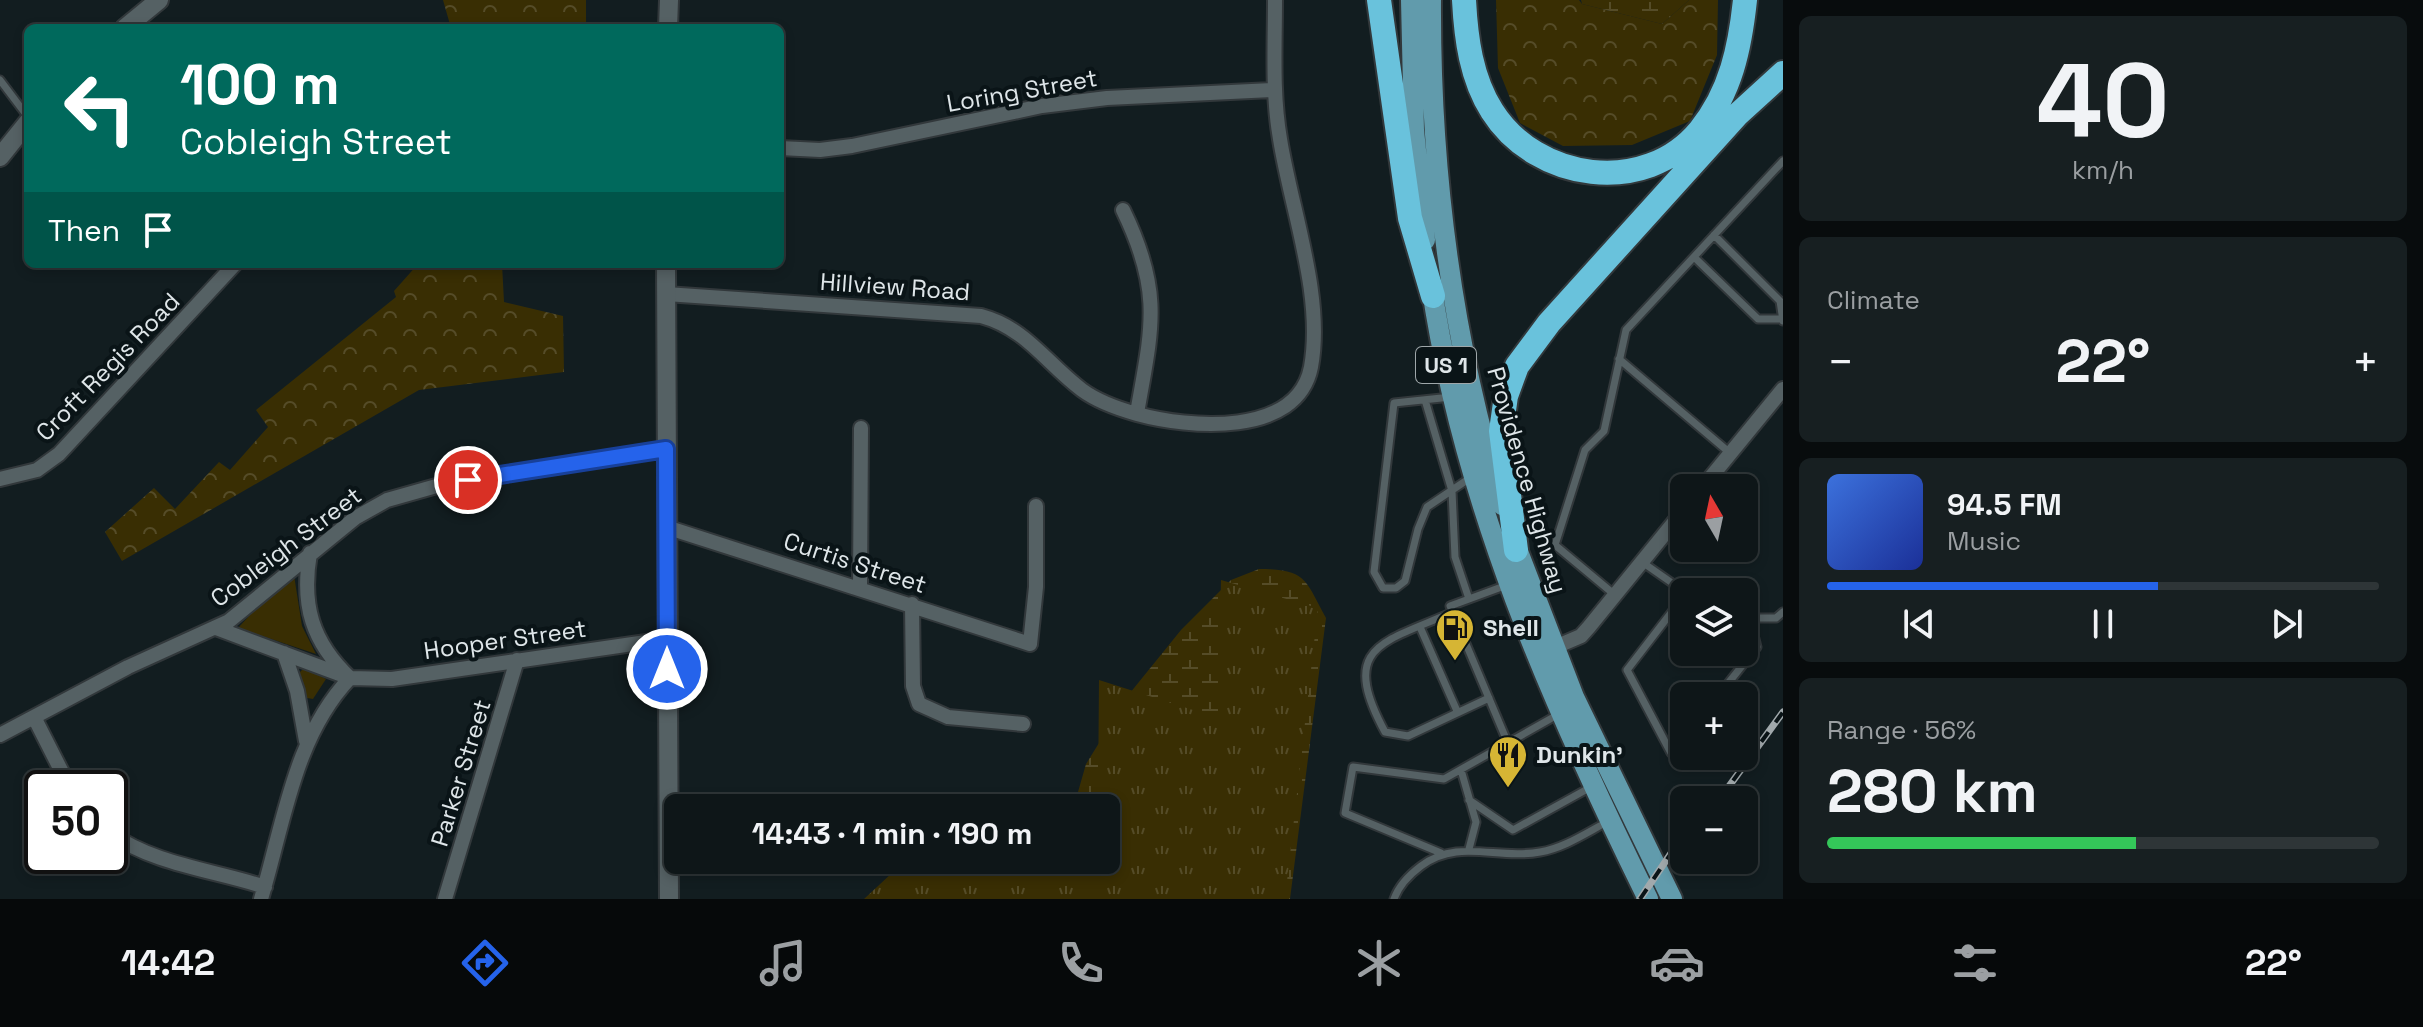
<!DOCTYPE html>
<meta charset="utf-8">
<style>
body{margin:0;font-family:"Space Grotesk",sans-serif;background:#171f21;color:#f1f3f6;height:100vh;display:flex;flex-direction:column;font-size:30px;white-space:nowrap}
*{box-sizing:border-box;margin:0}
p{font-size:26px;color:#9b9fa2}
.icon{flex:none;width:44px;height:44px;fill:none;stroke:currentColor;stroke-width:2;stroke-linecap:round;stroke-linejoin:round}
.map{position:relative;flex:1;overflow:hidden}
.details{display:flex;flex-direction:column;gap:16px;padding:16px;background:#080c0d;width:640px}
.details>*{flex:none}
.hud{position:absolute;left:24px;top:24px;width:760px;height:244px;border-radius:12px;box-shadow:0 4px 12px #0003,0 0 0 2px #2e3537;background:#00695c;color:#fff;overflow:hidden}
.needle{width:52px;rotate:351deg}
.buttons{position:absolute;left:1670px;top:474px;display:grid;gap:16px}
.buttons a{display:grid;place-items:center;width:88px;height:88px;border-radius:12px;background:#0e1618;box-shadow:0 4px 12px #0003,0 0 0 2px #2e3537;font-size:40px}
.speed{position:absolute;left:24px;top:770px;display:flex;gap:16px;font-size:40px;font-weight:700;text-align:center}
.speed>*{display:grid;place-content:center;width:104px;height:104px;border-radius:50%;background:#0e1618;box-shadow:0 4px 12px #0003,0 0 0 2px #2e3537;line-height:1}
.speed .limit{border:4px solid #111;border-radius:12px;background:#fff;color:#111}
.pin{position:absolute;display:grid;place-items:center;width:68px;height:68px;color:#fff;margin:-34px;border:4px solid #fff;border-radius:50%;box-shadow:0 2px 8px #0007}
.me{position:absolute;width:88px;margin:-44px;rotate:0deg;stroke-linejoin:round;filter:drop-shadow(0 0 6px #0008)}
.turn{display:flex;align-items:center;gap:28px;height:168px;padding:0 24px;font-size:36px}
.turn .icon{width:104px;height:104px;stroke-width:2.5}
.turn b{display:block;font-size:56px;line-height:68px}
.then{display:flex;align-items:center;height:76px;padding:0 24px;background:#0003;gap:16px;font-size:30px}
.big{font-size:60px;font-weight:700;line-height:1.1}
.details .card{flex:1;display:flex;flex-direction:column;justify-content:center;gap:12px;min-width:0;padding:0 28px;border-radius:12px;background:#171f21}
.details .dial{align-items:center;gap:0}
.dial b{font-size:104px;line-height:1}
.song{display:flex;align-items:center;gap:24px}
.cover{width:96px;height:96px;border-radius:12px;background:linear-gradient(135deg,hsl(220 70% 55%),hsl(230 70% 35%))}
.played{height:8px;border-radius:4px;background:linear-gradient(90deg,#2563eb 60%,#2e3537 60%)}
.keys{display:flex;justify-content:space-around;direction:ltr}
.heat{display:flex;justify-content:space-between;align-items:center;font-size:44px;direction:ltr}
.charge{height:12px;border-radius:6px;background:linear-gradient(90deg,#34c759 56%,#2e3537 0)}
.trip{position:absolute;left:664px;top:794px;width:456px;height:80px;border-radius:12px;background:#0e1618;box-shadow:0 4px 12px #0003,0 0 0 2px #2e3537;font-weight:700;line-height:80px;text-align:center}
.tab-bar{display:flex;height:128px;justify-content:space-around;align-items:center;background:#06090a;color:#9b9fa2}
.tab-bar .icon{width:56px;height:56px}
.tab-bar .selected{color:#2563eb}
.tab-bar b{font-size:36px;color:#f1f3f6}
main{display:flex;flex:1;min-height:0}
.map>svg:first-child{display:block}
</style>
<main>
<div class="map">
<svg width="1783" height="899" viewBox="0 0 1783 899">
<defs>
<pattern id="forest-crowns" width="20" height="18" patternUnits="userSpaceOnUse" patternTransform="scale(2)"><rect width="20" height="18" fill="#392e03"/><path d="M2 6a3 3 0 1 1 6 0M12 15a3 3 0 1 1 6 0" fill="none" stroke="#554c28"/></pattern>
<pattern id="wetland-marsh" width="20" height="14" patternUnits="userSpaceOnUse" patternTransform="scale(2)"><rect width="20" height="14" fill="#392e03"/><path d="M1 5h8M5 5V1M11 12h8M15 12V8" fill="none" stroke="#554c28"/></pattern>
<pattern id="park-tufts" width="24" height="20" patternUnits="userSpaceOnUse" patternTransform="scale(2)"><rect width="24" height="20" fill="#392e03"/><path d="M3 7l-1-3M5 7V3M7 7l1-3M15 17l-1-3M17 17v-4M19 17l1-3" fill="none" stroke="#554c28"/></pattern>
</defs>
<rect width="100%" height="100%" fill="#121d20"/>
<!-- grass -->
<path fill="#392e03" d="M294,575L302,626L316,654L238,628L267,596Z
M304,668L326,679L313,699L307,698L298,674Z"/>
<!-- forest -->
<path fill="url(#forest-crowns)" d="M443,0H586V28H451Z
M1496,0H1579L1582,4L1662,24L1689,0H1718L1717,55L1690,121L1632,145L1563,146L1520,123L1498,68Z
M418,264H502L504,302L563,316L564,372L419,390L122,561L105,532L154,488L175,509L219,462L230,470L268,427L256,410L396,297L394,291Z"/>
<!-- wetland -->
<path fill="url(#wetland-marsh)" d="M1581,0H1689L1662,24L1582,4Z
M1259,569C1307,569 1305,580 1326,618L1290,899H1010L1106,860V808L1074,806L1086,764L1130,693L1181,630L1231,580Z"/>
<!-- park -->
<path fill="url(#park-tufts)" d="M1221,580L1318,608L1285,899H864L906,860H991L999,868L1008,860H1106V808H1068L1078,799L1098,805L1099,680L1218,718Z"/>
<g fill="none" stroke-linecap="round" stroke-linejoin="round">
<defs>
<path id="lane" d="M0,80L28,117
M1714,235L1780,301L1783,321
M1694,257L1758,319H1781
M1619,359L1730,453
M1451,397L1394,403L1374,572L1383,588H1396L1405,581L1418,529L1427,507L1470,478
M1425,400L1452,491L1455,557L1469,599
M1642,562L1685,592
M1507,585L1450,606L1507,741
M1615,595L1555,545L1585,450L1604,431L1626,330L1783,161
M1684,596L1627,670L1671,753L1684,737
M1453,612C1383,643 1338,645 1385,732L1408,736L1489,698
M1744,618H1776L1783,612
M1420,627L1457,711
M1718,696L1757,647L1750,619
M1461,770L1476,822L1469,849
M1469,800L1513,830L1591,787
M1441,853L1345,813L1353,767L1444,779L1559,714
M1394,899C1399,885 1409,875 1421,866C1458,838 1497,860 1540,852C1564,848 1586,833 1607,822"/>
<path id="street" d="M780,148L820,150L852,146L1042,106L1107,98L1274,90
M1123,210C1163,292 1152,328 1137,413
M666,294L981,316C1026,328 1046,363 1082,390C1097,401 1119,409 1137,414C1188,428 1297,438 1311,367C1324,296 1291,209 1280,139C1272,93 1275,46 1275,0
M0,479L37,470L59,454L235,264
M1702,488L1783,389
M666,527L1030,644L1036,587V506
M310,553C301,605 312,642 350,678L392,679L667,639
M860,587L861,428
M912,604L913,686L919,704L948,717L1023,724
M216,628L350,678C294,737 284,823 261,899
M1553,648L1581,636L1589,627L1684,510
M284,653L297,691L306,741
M34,717L70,788
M0,735L128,667L229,621L355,518L387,500L440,485L666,449
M110,833C155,865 214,870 265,887
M445,899L517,660"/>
<path id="secondary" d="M125,28L159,0
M668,28L669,0
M0,157L28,122
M666,264L669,899"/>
<path id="primary" d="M1411,0L1414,130L1425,240
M1431,0C1430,171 1452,341 1502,505
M1431,283C1463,503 1551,702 1648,899
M1512,536L1574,697L1672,899"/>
<path id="highway" d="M1379,0L1410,218L1433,296
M1464,0C1466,38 1471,78 1492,111C1536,181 1645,197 1700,130C1731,92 1740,47 1745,0
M1516,550L1501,431L1506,396L1517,366L1549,323L1737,115L1783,73"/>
</defs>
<!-- lane casing -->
<use href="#lane" stroke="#32383b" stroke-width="11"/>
<!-- street casing -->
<use href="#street" stroke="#32383b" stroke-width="18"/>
<!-- secondary casing -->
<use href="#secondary" stroke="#32383b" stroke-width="22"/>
<!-- primary casing -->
<use href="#primary" stroke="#32383b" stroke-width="24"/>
<!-- highway casing -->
<use href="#highway" stroke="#32383b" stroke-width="28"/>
<!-- lane -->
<use href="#lane" stroke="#556164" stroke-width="7"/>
<!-- street -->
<use href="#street" stroke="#556164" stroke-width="14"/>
<!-- secondary -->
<use href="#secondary" stroke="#556164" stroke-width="18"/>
<!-- primary -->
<use href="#primary" stroke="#619bac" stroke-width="20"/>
<!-- highway -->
<use href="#highway" stroke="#69c2dc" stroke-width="24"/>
<defs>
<path id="rail" d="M1719,800L1783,712
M1640,899L1684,834"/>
</defs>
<!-- rail casing -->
<use href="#rail" stroke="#a1a9ac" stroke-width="7"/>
<!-- rail -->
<use href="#rail" stroke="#0a1417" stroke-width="4" stroke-dasharray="12" stroke-linecap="butt"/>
</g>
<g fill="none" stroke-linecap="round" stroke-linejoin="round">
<defs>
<path id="route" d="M468,480L666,449L667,669"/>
</defs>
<!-- route casing -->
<use href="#route" stroke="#184099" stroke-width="20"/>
<!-- route -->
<use href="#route" stroke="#2563eb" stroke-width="14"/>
</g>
<!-- icons -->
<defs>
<symbol id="fuel-pin" viewBox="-11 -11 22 30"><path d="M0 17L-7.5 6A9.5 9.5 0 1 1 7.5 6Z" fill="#d6b534" stroke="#0a1417"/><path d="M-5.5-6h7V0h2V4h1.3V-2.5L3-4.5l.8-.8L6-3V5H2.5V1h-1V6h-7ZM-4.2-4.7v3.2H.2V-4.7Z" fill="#111"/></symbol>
<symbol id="restaurant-pin" viewBox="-11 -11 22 30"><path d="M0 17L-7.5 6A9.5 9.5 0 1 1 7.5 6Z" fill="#d6b534" stroke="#0a1417"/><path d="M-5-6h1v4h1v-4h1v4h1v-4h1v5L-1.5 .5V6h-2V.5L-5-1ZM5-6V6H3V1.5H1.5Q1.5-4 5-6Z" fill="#111"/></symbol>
</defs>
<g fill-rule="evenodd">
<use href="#fuel-pin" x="1433" y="606" width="44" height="60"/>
<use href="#restaurant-pin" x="1486" y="733" width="44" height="60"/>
</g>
<g text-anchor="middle" stroke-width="8" stroke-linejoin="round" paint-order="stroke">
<!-- shield labels -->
<rect fill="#0a1417" stroke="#9fa7aa" stroke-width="2" x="1416" y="347" width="60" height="36" rx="6"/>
<g font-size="22" font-weight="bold" fill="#dfe6e9">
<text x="1446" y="373">US 1</text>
</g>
<!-- street labels -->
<g font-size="24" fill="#dfe6e9" stroke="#0a1417">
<text transform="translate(1022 91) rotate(-10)" y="8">Loring Street</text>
<text transform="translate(895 287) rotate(4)" y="8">Hillview Road</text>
<text transform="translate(108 367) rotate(-46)" y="8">Croft Regis Road</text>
<text transform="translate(1527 480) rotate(74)" y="8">Providence Highway</text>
<text transform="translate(286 547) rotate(-37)" y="8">Cobleigh Street</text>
<text transform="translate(855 563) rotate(18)" y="8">Curtis Street</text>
<text transform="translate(505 640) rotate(-8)" y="8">Hooper Street</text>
<text transform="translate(461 773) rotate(-73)" y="8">Parker Street</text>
</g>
<!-- poi labels -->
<g font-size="24" font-weight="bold" fill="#dfe6e9" stroke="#0a1417" text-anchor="start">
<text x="1483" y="636">Shell</text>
<text x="1536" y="763">Dunkin'</text>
</g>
</g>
</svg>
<div class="buttons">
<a><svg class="needle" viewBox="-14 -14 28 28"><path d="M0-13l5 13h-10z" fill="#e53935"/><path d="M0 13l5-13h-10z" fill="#9b9fa2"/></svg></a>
<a><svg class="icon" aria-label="layers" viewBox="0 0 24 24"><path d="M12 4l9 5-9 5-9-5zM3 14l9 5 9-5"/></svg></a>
<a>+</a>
<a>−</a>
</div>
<div class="speed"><div class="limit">50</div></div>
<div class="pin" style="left:468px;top:480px;background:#d93025"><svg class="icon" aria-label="arrive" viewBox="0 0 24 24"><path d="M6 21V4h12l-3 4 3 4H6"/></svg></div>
<svg class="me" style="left:667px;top:669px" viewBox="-20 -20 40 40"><circle r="17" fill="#2563eb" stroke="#fff" stroke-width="3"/><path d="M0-11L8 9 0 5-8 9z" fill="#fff"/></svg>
<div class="trip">14:43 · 1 min · 190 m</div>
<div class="hud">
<div class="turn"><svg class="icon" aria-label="left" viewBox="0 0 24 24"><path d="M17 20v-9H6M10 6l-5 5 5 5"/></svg><div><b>100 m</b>Cobleigh Street</div></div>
<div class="then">Then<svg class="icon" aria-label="arrive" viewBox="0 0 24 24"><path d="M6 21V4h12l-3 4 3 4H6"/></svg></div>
</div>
</div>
<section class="details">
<div class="card dial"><b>40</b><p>km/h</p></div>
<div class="card"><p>Climate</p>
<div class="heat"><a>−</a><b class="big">22°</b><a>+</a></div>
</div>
<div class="card">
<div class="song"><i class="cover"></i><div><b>94.5 FM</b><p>Music</p></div></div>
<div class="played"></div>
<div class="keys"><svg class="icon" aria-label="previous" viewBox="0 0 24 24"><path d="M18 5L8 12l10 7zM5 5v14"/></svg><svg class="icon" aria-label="pause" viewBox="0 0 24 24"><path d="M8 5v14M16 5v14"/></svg><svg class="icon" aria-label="next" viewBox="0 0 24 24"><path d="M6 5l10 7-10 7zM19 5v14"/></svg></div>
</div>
<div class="card"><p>Range · 56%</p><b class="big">280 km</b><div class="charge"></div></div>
</section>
</main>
<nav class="tab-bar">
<b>14:42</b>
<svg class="icon selected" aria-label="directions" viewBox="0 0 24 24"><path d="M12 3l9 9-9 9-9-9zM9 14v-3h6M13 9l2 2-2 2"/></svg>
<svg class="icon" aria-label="music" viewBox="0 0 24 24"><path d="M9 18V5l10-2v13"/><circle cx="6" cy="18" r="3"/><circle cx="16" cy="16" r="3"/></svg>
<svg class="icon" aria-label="phone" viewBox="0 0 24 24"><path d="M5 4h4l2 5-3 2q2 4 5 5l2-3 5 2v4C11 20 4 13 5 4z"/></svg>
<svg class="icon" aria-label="climate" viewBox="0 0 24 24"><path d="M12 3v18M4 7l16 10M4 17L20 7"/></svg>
<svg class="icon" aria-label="car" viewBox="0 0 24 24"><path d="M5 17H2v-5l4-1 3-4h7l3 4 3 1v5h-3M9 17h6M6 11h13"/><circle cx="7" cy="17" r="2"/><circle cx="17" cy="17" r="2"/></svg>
<svg class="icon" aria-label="filters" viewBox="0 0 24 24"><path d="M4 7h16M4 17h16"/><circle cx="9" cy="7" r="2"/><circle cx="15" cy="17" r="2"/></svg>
<b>22°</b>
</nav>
